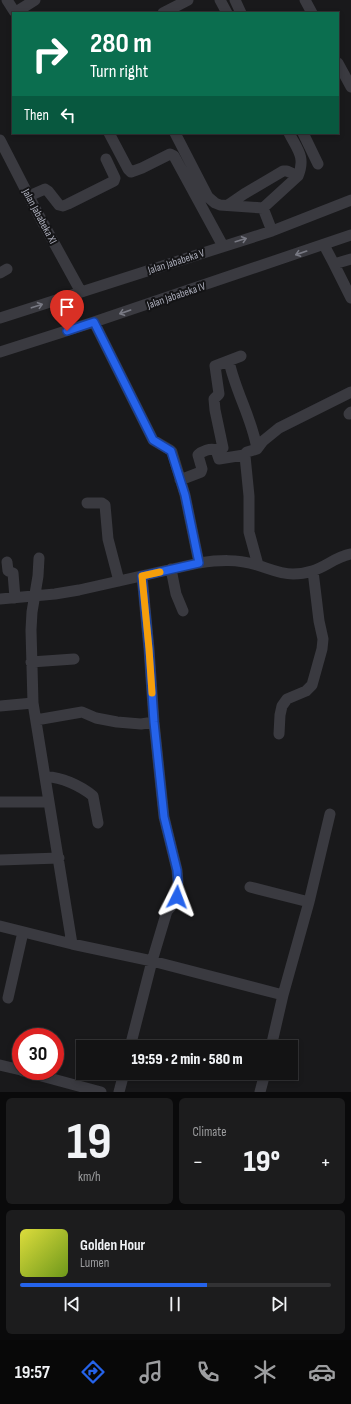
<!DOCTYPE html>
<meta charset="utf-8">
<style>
body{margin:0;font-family:"Sofia Sans Condensed",sans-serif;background:#1c1c1d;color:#f1f3f6;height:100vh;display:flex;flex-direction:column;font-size:15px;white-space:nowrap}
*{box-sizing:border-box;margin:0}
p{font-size:13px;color:#9d9ea0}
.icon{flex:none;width:22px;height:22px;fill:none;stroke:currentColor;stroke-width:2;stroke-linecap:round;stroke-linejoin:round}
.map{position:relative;height:1092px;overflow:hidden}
.drawer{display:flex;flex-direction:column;gap:6px;padding:6px;background:#0a0a0b;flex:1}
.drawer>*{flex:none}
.banner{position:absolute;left:12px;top:12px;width:327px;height:122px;border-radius:0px;box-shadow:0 2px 6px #0003,0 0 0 1px #323234;background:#0b6e4f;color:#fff;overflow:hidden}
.speed{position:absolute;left:12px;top:1028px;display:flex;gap:8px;font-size:20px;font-weight:700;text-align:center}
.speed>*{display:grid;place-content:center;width:52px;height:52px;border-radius:50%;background:#131314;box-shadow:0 2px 6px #0003,0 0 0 1px #323234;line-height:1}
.speed .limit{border:6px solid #d22;background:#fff;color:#111}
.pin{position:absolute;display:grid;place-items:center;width:34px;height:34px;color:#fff;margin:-41px -17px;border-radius:50% 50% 50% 0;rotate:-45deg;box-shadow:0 0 4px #0007}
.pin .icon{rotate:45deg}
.me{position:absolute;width:44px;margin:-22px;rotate:3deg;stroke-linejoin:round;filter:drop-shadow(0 0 3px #0008)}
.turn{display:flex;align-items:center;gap:14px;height:84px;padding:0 12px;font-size:18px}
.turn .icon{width:52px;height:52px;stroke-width:2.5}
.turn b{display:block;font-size:28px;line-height:34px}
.then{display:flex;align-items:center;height:38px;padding:0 12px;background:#0003;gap:8px;font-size:15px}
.big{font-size:30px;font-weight:800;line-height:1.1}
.drawer .tile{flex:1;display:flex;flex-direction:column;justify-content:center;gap:6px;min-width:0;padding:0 14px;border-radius:6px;background:#1c1c1d}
.drawer .dial{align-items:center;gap:0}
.dial b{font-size:52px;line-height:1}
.song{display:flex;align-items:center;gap:12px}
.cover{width:48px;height:48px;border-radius:6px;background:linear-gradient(135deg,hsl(60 70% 55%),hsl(80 70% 35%))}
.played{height:4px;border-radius:2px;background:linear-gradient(90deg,#2563eb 60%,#323234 60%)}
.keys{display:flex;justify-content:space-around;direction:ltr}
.heat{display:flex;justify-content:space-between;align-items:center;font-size:22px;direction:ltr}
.drawer .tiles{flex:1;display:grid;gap:6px;grid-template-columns:1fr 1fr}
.tile:last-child{grid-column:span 2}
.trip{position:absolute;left:76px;top:1040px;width:222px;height:40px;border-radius:0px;background:#131314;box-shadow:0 2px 6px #0003,0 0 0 1px #323234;font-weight:800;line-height:40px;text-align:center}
.menu{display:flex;height:64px;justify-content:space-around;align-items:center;background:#080808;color:#9d9ea0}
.menu .icon{width:28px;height:28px}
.menu .current{color:#2563eb}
.menu b{font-size:18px;color:#f1f3f6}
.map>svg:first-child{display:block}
</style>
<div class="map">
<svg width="351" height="1092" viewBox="0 0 351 1092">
<rect width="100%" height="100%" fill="#19191b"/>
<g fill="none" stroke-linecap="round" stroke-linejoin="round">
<!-- minor -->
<path stroke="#3a3a40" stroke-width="11" d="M7,0L14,11L16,12L35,0
M220,0L227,13
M235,0L241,13
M305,0L312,13
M163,13L188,0
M338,63L351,87
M109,133L128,169L131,172L142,168L170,154L174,156L223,246
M175,133L208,197L215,203L220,205L263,208L272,231
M303,133L318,164
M0,140L37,212L81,292
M29,196L45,189L48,191L59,205L63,206L68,204L114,181L115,178L106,159
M228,205L244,194L283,171H287L298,176
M263,208L298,176C306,157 297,149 289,133
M324,245L334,264L351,259
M334,264L351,298
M0,273L7,269
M0,318L272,231L351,200
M94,322L153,440L170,450L172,452L185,495L199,563
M0,352L94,322L351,235
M229,361C235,391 252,418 257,449
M349,414L351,412
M216,450L223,448L215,410L214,399L219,394L215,366L241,356
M244,455L247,452L257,449L263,441L279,428L351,392
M180,480L201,472L202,469L198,455C202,451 210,448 216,450L219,459L244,455L245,456L249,496V532L258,565
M87,503H102L105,505L108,539L119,581
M39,558L38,576L32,612L31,630L33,703L72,944
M7,562L8,571L13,573L15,598
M171,569L176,594L183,611
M0,599L55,594L79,590L199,563C219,560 237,559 257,565C270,569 280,574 293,574C299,574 306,573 312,571C326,567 335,557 351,554
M31,662L74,659
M0,706L33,703
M36,720L82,712L96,718L117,722L141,724L154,722
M279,734L280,715L282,706L287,699L306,691L312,685L322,649L323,639L319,621L313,571
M45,777C60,776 81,786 93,796L98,823
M0,802H49
M0,860L59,858
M250,887L309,902
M0,926L72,944L152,961L283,995
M8,998L23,932
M130,1047L152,961L167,911L175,902L177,897L178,882L177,870L164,817L154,722L149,649L142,576
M271,1047L283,995L309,902L330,814
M0,1065L21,1070
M23,1071L101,1092
M119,1092L124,1073
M260,1092L265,1073"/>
</g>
<!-- one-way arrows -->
<defs><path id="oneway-shaft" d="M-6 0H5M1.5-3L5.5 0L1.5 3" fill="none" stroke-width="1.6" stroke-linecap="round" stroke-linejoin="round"/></defs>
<g stroke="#787983">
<use href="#oneway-shaft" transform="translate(241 240) rotate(-17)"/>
<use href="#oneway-shaft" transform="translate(301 253) rotate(161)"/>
<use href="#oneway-shaft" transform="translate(37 306) rotate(-18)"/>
<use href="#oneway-shaft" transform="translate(125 312) rotate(161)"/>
</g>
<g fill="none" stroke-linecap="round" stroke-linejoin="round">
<defs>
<path id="route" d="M67,331L94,322L153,440L171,451L185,495L199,563L142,576L149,649L154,722L164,817L177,870L178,882L177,897"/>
</defs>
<!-- route casing -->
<use href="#route" stroke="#184099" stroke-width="10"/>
<!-- route -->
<use href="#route" stroke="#2563eb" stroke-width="7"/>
<!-- slow -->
<path stroke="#f59e0b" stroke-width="7" d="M152,693L149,649L142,576L160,572"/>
</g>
<g text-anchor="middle" stroke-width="4" stroke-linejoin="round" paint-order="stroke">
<!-- street labels -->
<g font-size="11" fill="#abadba" stroke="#141416">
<text transform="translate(40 216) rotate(62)" y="4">Jalan Jababeka XI</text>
<text transform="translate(176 261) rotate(-18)" y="4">Jalan Jababeka V</text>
<text transform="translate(176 295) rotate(-19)" y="4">Jalan Jababeka IV</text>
</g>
</g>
</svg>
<div class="speed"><div class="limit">30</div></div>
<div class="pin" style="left:67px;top:331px;background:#d93025"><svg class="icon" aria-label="arrive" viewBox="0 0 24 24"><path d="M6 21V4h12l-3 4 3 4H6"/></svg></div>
<svg class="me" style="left:177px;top:897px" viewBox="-20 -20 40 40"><path d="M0-17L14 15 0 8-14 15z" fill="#2563eb" stroke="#fff" stroke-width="4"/></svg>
<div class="trip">19:59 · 2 min · 580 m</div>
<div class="banner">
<div class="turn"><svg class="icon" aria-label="right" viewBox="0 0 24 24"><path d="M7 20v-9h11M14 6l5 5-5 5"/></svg><div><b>280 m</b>Turn right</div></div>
<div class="then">Then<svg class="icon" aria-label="left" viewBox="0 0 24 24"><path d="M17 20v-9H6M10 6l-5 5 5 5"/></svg></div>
</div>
</div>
<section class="drawer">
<div class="tiles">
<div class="tile dial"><b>19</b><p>km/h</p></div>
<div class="tile"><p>Climate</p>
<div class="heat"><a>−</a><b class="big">19°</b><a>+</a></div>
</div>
<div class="tile">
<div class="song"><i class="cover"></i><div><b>Golden Hour</b><p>Lumen</p></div></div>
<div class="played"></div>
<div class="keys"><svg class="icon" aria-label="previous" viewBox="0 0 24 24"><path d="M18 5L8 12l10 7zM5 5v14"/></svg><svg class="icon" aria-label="pause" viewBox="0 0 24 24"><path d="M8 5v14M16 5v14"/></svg><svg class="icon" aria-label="next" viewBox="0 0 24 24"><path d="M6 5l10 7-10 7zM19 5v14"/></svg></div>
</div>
</div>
</section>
<nav class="menu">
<b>19:57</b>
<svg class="icon current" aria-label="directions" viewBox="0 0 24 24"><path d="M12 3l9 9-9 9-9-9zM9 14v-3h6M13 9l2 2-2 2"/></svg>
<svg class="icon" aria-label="music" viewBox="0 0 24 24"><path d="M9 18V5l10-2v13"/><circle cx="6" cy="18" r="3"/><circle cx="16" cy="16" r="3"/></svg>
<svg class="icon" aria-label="phone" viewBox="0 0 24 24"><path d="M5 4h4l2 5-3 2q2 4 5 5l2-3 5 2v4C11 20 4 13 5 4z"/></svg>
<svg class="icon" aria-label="climate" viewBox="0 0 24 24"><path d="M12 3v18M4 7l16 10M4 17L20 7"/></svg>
<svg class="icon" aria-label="car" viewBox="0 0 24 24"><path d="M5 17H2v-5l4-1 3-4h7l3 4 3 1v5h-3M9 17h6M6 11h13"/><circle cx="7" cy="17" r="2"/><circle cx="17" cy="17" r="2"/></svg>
</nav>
